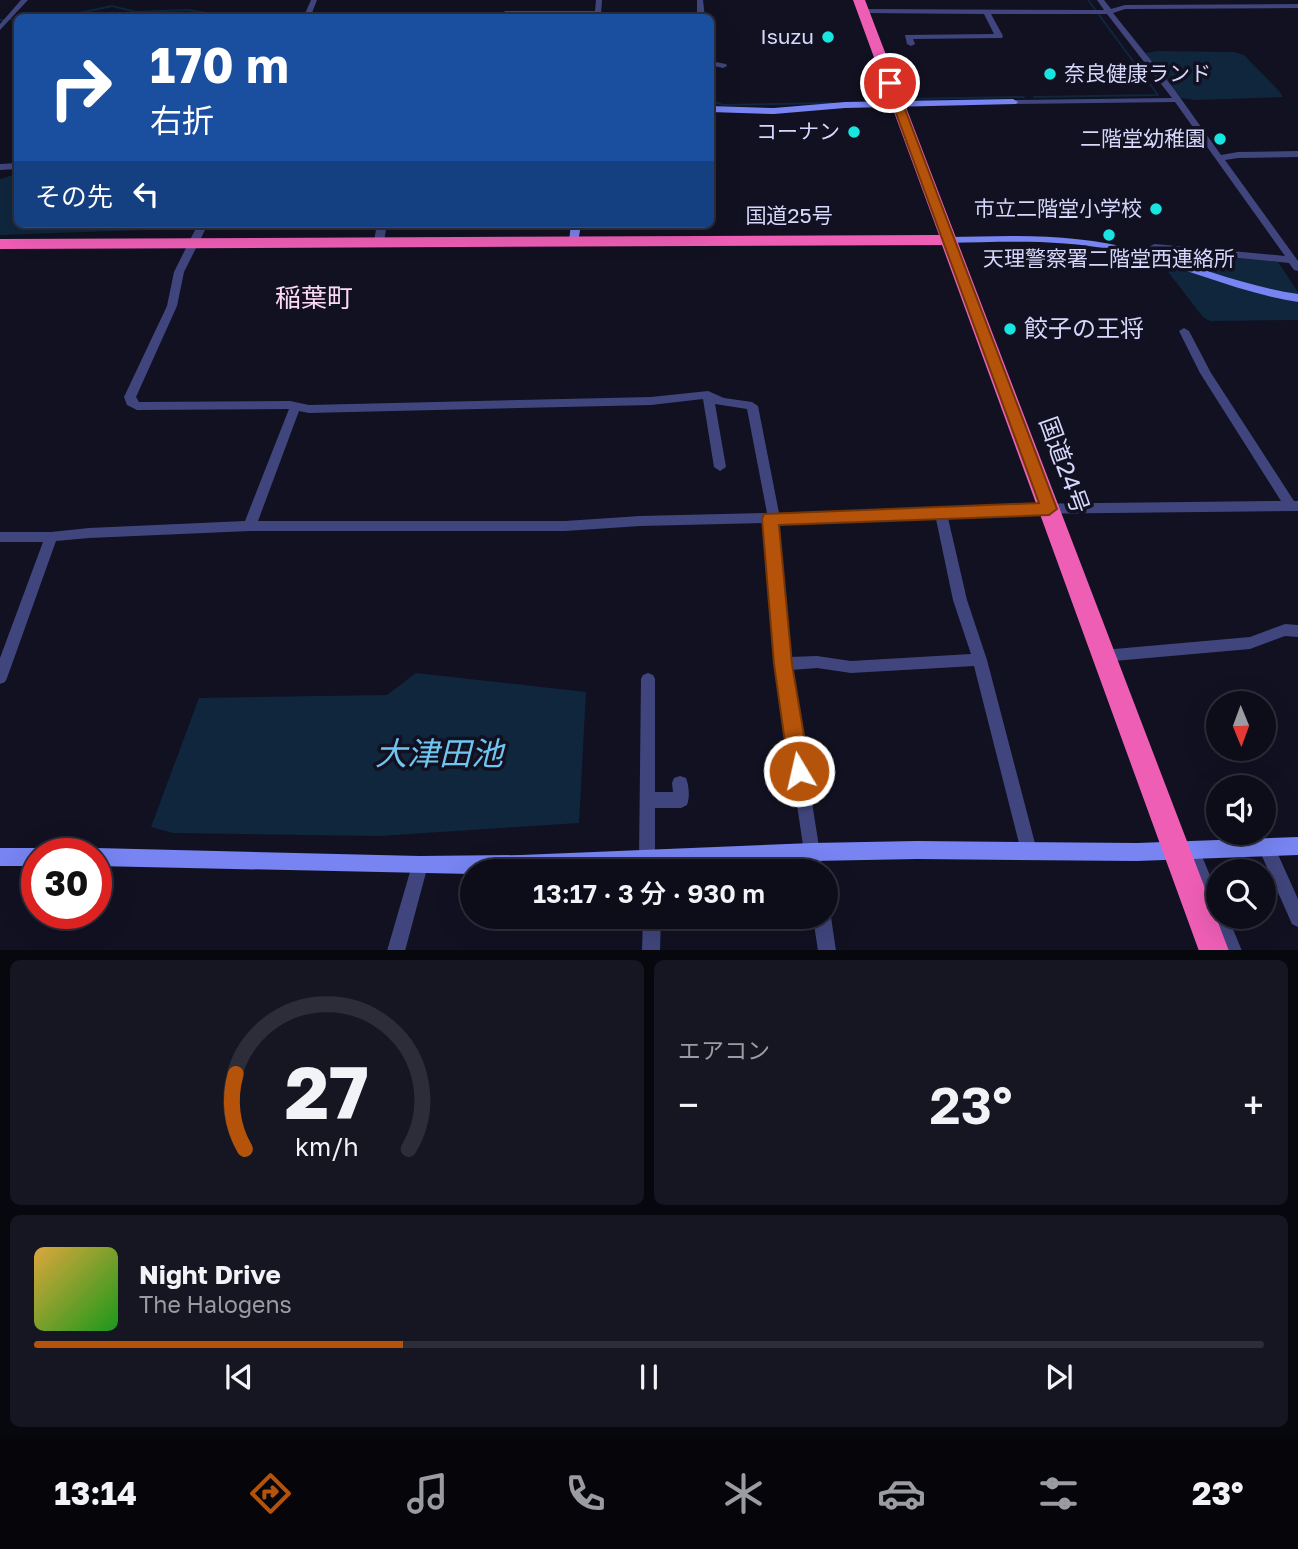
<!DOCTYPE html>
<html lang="ja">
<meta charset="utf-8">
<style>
body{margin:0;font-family:"Golos Text","Noto Sans JP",sans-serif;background:#161623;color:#f1f3f6;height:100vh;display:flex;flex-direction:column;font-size:26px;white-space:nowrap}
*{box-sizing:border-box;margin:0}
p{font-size:23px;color:#9a9ca2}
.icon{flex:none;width:38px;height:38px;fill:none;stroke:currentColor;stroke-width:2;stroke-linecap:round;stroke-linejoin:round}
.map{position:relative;height:950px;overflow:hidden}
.drawer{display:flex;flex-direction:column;gap:10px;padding:10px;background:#07070e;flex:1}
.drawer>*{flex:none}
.guide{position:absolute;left:14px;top:14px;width:700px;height:214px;border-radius:10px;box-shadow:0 7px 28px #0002,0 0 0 2px #2d2d39;background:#1a4fa0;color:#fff;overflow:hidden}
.needle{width:46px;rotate:179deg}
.tools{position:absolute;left:1206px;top:691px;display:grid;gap:14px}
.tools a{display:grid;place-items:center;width:70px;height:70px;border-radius:50%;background:#0d0d1a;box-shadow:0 7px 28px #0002,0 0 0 2px #2d2d39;font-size:35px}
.speed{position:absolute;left:21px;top:838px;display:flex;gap:14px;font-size:35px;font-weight:700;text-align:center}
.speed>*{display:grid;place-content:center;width:91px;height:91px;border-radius:50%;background:#0d0d1a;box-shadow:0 7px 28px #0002,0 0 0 2px #2d2d39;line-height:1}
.speed .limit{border:10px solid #d22;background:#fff;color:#111}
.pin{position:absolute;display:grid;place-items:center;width:60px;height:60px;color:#fff;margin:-30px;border:4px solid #fff;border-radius:50%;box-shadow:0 2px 7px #0007}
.me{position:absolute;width:77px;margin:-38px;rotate:351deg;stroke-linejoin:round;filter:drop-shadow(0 0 5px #0008)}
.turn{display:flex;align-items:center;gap:24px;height:147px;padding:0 21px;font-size:32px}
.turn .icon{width:91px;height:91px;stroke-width:2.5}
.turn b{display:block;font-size:49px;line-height:60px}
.then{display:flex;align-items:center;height:66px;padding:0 21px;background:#0003;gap:14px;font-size:26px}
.big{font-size:52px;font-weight:600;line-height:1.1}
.drawer .widget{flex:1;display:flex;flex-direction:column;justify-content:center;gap:10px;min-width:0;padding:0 24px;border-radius:10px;background:#161623}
.drawer .dial{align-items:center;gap:0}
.dial svg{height:182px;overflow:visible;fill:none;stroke:#2d2d39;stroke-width:7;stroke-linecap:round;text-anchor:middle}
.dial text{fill:#f1f3f6;stroke:none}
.song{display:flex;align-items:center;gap:21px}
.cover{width:84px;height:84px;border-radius:10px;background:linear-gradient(135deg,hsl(40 70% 55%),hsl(120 70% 35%))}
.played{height:7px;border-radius:4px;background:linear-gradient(90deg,#b45309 30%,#2d2d39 30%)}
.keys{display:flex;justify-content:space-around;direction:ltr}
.heat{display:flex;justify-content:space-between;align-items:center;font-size:38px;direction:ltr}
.drawer .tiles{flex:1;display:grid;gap:10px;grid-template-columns:1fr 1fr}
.widget:last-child{grid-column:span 2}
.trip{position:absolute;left:460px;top:859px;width:378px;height:70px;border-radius:35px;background:#0d0d1a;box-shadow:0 7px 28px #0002,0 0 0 2px #2d2d39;font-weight:600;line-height:70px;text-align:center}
.tab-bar{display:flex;height:112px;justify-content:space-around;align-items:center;background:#05050a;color:#9a9ca2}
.tab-bar .icon{width:49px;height:49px}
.tab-bar .selected{color:#b45309}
.tab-bar b{font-size:32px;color:#f1f3f6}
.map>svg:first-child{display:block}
</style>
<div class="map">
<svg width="1298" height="951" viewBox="0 0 1298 951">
<rect width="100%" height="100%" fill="#112"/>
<!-- water -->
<path fill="#0f263d" d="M1159,51L1234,52L1244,55L1279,91L1283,97L1195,100L1181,98L1145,53Z
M13,175H17L18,224H176L173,229L0,235V179Z
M1174,251L1278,262L1298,292V320L1210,321L1203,317L1165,268L1168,253Z
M416,673L586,692L579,823L379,836L173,833L151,827L199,698L387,695Z"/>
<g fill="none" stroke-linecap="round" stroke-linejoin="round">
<!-- stream -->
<path stroke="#0f263d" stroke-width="2" d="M56,18L112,6L136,12L188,10L213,14L214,18
M0,20L18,19
M1034,97L1158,95L1088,0
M902,99L1024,97
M710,100L723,105L832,103"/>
<!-- street -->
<path fill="#40467d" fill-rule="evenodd" d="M21,0H28L0,30V24Z
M311,0H317L310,18H303Z
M596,0H602L601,14L507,15L506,18H499L505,11H595Z
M697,0H703L705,18H697Z
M1097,0H1104L1111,9L1125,5L1298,4V8L1125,9L1113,13L1174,89L1221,155L1238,152L1298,151V157L1238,158L1225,160L1298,261V271L1294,270L1289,263L1158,250L1151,258H1145C1142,254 1150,245 1155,244L1285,256L1175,102L1010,104V100H1013L1172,98L1107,14H991L1003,36L1002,38L913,39L915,44L911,46L907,44L905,35L994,34L984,14L863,13L859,11L863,9L1104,10Z
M710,61L726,64L727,66L723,68L710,65Z
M18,163V169L0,170V164Z
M198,224H208L184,272L177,306L136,397L139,402L290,401L309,405L651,397L708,391L724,398L752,402L758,406L779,513L941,509L1006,504L1281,501L1200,373L1179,331L1184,328L1189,331L1211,373L1294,501H1298V511L1006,514L948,518L967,600L987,660L1037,851L1035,857L1029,859L1023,857L1021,851L974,666L851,673L817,668L791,670L823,872H807L776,664L764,523L640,526L565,531H250L89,538L56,541L7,678L5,682L0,684V658L43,542H0V532H51L89,528L245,521L289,409L137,410L127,405L124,397L167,306L174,272ZM703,399L714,467L720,471L726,467L715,404L747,409L767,513L640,516L565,521H258L299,411L309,413L651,405ZM936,519L953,600L971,654L851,661L817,656L790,657L777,523Z
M377,224H387L384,241L379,244L374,241Z
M1285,624L1298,625V637L1285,636L1250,649L1103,662L1098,660L1096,656L1098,652L1103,650L1250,637Z
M648,673L653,675L655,679V792H673L672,783L674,778L680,776L686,778C689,786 690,797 687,805L681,808H655V859L653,865L647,867L641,865L639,859L641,679L643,675Z
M1266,839L1272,841L1298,899V927L1292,924L1258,847L1260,841Z
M1191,842L1197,844L1218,895V917H1228L1242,951H1224L1183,850L1185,844Z
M420,857L426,859L428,865L405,951H387L412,865L414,859Z
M826,910L831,917L836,951H818L813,917H826Z
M643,917H661L660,951H642Z"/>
<!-- secondary -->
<path fill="#7784f1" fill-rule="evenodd" d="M1013,99L1018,102L1016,104L845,108L774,114L710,112V106L774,108L845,102Z
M571,224H581L578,243L574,244L569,241Z
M1010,236C1054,236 1096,239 1138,250C1192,264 1243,286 1298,294V302C1234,292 1176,263 1113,250C1059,239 1003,242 948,243L943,240L948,237Z
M1298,837V855L1137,861L917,859L812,861L567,872H472V874L96,866V854H88L89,850L96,848L420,856L521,855L812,843L917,841L1137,843Z
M0,848H37L44,850L45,854H37V866H0Z"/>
<!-- highway -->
<path fill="#ee5eb5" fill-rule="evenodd" d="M853,0H865L1229,951H1199L942,245L0,249V239L939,235Z"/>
</g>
<!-- route -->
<path fill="#b45309" stroke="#753606" stroke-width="2" d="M890,80L895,83L1057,509L1049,515L779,525L792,664L810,771L807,778L799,781L792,778L789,771L774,664L762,519L764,514L1039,503L885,83Z"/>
<!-- markers -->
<g fill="#18e5e0" stroke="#112" stroke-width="2.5">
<circle cx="828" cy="37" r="7"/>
<circle cx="1050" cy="74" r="7"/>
<circle cx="854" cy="132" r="7"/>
<circle cx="1220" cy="139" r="7"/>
<circle cx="1156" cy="209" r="7"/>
<circle cx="1109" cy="235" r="7"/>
<circle cx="1010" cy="329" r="7"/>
</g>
<g text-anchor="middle" stroke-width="7" stroke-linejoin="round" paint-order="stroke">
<!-- far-poi labels -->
<g font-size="21" fill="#d6d7fb" stroke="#112" text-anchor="end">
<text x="814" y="44">Isuzu</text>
<text x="1064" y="81" text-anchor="start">奈良健康ランド</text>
<text x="840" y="139">コーナン</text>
<text x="1206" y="146">二階堂幼稚園</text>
<text x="1142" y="216">市立二階堂小学校</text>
<text x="1109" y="266" text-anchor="middle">天理警察署二階堂西連絡所</text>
</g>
<!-- far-street labels -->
<g font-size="21" fill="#d6d7fb" stroke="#112">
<text x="789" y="223">国道25号</text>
</g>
<!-- poi labels -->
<g font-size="24" fill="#d6d7fb" stroke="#112" text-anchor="start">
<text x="1024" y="337">餃子の王将</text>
</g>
<!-- street labels -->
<g font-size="24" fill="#d6d7fb" stroke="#112">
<text transform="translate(1064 465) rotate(70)" y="8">国道24号</text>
</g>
<!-- neighbourhood labels -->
<g font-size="26" fill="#fbd8f3" stroke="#112">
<text x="314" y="307">稲葉町</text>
</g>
<!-- near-water labels -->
<g font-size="32" font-style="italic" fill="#6fc5f0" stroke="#112">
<text x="439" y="765">大津田池</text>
</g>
</g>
</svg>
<div class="tools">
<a><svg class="needle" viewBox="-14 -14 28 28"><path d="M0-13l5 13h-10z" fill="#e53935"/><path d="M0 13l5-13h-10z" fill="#9a9ca2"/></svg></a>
<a><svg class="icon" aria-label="sound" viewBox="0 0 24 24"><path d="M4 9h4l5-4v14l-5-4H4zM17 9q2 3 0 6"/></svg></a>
<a><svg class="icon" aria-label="search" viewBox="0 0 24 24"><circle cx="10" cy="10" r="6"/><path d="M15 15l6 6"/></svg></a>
</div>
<div class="speed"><div class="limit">30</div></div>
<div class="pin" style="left:890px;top:83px;background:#d93025"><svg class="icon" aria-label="arrive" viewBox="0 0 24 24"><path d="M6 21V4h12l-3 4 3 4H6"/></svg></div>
<svg class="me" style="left:799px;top:771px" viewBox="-20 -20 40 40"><circle r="17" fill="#b45309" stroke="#fff" stroke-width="3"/><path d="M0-11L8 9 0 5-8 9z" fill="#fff"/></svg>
<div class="trip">13:17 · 3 分 · 930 m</div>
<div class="guide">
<div class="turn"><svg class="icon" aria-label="right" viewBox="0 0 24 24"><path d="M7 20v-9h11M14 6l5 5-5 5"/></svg><div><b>170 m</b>右折</div></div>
<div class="then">その先<svg class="icon" aria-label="left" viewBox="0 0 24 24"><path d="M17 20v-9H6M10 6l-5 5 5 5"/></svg></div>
</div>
</div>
<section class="drawer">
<div class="tiles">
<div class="widget dial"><svg viewBox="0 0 100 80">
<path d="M14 69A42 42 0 1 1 86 69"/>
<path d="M14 69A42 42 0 0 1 10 36" stroke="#b45309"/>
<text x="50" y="56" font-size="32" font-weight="700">27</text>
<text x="50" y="72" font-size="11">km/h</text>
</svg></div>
<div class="widget"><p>エアコン</p>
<div class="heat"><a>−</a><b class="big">23°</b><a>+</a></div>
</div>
<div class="widget">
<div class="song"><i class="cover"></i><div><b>Night Drive</b><p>The Halogens</p></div></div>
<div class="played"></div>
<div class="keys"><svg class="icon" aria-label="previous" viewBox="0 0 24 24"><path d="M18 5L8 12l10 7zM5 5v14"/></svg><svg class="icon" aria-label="pause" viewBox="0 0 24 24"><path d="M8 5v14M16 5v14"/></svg><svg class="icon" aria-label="next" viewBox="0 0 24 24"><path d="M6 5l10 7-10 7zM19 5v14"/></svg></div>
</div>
</div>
</section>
<nav class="tab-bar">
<b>13:14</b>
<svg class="icon selected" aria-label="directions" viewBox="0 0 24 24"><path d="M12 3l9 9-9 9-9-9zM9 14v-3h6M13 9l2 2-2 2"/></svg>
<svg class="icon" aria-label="music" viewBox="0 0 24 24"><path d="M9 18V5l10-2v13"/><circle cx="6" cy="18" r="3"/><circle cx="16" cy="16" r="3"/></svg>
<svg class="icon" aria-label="phone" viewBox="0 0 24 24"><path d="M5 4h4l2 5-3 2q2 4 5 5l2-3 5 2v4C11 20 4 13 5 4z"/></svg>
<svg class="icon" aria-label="climate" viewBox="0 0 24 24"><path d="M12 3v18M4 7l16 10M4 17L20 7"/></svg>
<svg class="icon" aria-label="car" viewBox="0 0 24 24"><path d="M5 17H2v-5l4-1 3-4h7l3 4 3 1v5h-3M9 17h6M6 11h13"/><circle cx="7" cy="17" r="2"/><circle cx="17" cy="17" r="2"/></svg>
<svg class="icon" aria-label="filters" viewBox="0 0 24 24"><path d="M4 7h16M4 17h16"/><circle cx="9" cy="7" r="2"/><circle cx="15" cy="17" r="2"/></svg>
<b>23°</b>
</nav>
